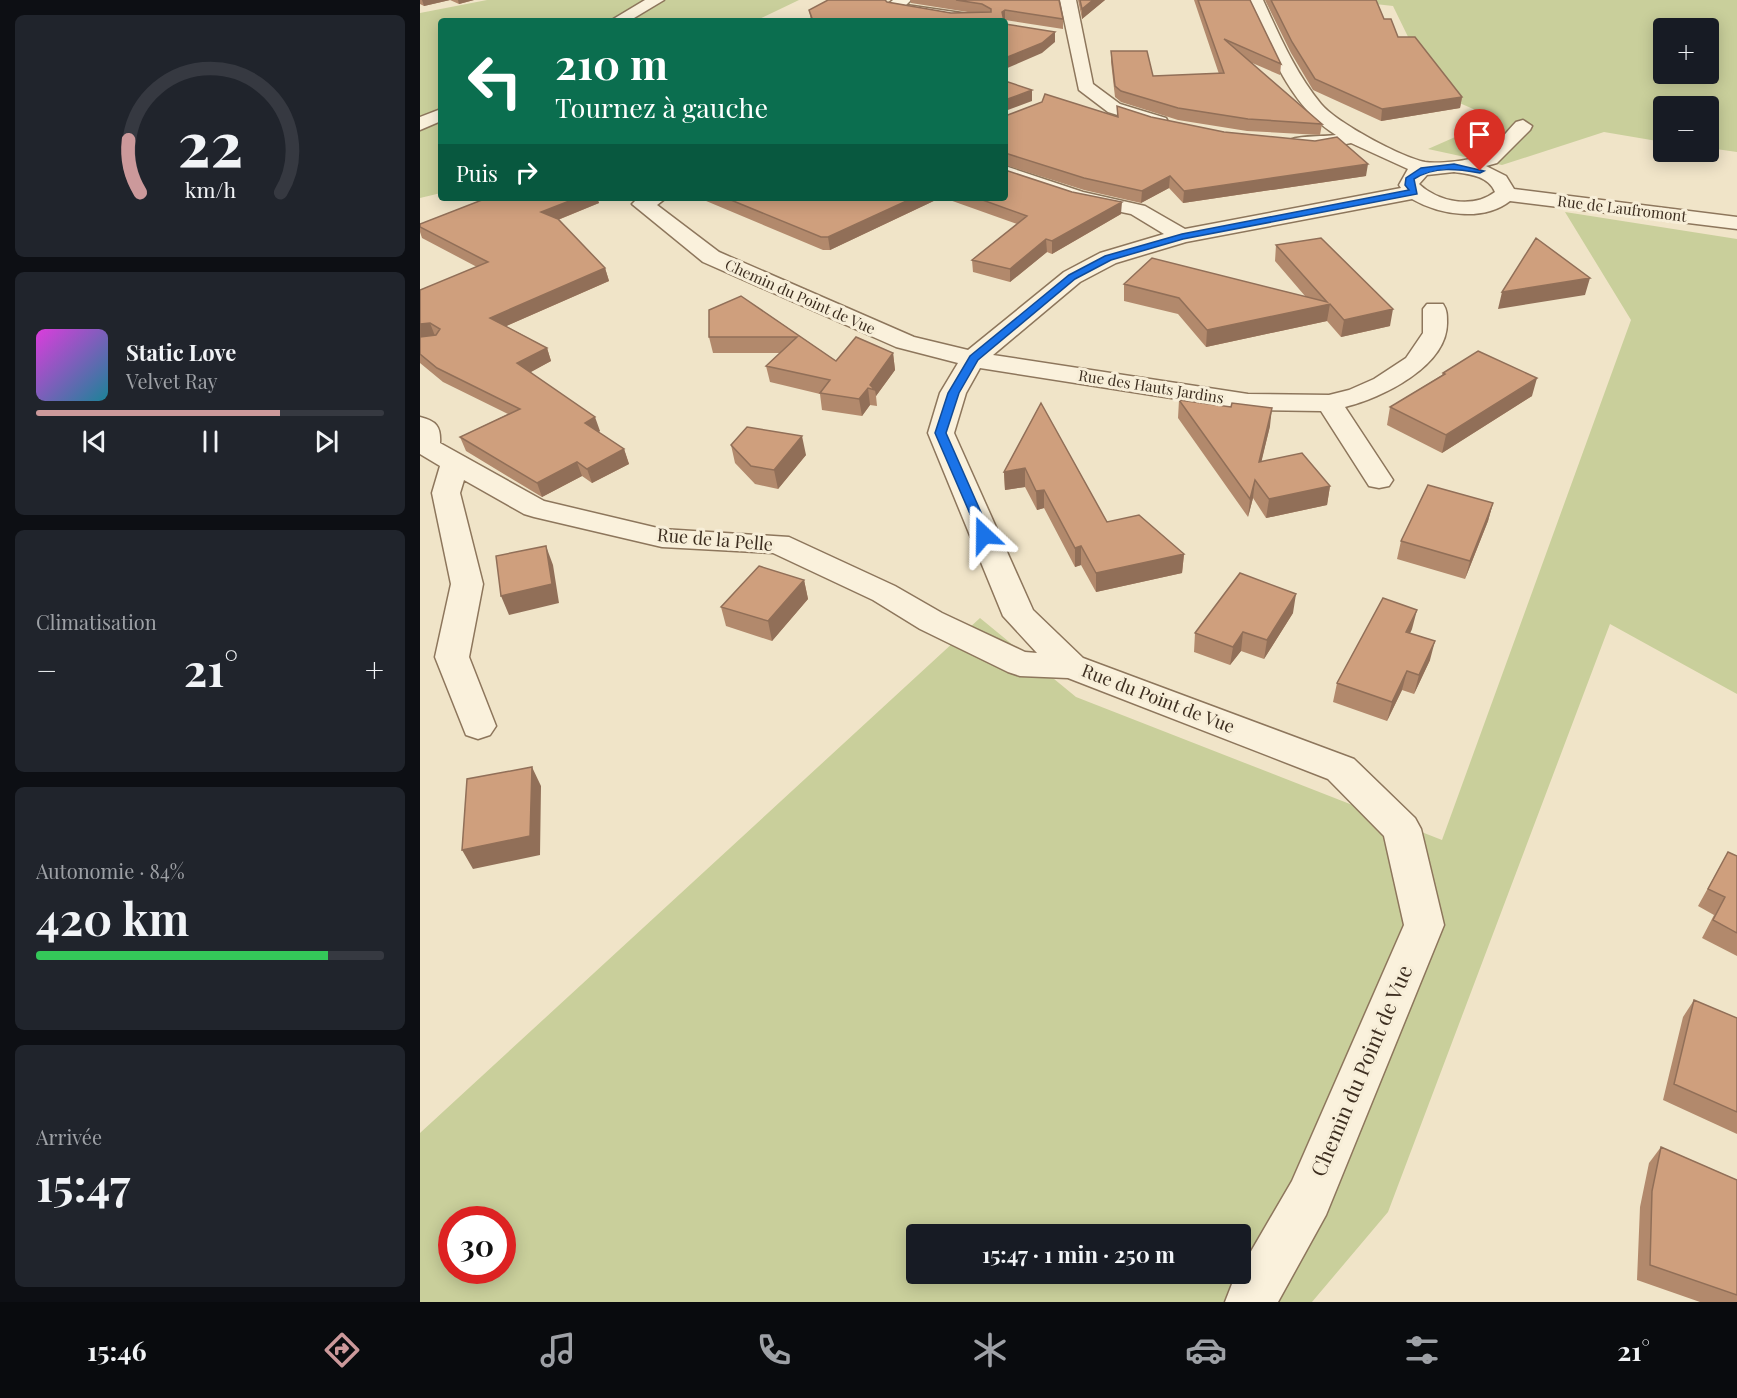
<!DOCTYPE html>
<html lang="fr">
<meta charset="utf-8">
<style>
body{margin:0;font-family:"Playfair Display",serif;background:#20242c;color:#f1f3f6;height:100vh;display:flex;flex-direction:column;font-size:22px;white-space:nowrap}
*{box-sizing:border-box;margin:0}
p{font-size:20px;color:#9ea1a6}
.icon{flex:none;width:33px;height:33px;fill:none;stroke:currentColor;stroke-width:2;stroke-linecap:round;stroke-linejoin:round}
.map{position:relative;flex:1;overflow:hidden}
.side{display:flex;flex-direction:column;gap:15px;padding:15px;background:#0d0f14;width:420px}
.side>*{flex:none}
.guide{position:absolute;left:18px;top:18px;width:570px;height:183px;border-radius:6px;box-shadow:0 3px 15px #0003;background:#0b6e4f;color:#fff;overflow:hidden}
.fabs{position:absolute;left:1233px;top:18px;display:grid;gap:12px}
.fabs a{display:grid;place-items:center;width:66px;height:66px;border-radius:6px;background:#171b24;box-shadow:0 3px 15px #0003;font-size:30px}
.speed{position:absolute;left:18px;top:1206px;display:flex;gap:12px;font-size:30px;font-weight:700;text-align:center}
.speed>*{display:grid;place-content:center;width:78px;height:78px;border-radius:50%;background:#171b24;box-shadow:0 3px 15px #0003;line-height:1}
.speed .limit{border:9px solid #d22;background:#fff;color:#111}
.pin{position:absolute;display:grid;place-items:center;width:51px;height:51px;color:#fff;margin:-62px -26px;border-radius:50% 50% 50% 0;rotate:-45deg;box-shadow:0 0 6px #0007}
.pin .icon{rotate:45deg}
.me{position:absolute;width:66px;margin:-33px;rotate:337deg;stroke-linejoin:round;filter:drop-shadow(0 0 4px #0008)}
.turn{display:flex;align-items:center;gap:21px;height:126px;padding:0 18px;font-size:27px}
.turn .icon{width:78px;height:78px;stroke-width:2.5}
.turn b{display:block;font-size:42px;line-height:51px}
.then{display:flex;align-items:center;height:57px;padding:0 18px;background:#0003;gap:12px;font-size:22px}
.big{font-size:45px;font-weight:700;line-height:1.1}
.side .card{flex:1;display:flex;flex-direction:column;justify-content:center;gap:9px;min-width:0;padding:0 21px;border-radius:9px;background:#20242c}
.side .dial{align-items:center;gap:0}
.dial svg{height:156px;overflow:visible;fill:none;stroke:#363941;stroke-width:7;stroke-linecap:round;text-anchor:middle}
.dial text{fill:#f1f3f6;stroke:none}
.song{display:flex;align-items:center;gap:18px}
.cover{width:72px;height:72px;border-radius:9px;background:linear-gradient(135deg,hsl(300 70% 55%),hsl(190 70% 35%))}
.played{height:6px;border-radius:3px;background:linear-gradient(90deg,#cc999b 70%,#363941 70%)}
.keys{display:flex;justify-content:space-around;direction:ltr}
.heat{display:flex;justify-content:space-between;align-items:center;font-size:33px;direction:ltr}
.charge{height:9px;border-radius:4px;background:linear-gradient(90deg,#34c759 84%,#363941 0)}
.trip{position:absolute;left:486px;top:1224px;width:345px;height:60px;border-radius:6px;background:#171b24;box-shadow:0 3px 15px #0003;font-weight:700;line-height:60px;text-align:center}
.tab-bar{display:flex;height:96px;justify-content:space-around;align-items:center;background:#090b0e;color:#9ea1a6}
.tab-bar .icon{width:42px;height:42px}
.tab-bar .on{color:#cc999b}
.tab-bar b{font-size:27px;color:#f1f3f6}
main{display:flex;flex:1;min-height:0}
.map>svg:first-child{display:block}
</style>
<main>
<section class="side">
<div class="card dial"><svg viewBox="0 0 100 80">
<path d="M14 69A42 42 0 1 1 86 69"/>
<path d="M14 69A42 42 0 0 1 8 42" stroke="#cc999b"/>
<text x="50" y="56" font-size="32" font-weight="700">22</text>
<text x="50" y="72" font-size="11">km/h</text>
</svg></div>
<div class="card">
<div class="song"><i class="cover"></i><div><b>Static Love</b><p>Velvet Ray</p></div></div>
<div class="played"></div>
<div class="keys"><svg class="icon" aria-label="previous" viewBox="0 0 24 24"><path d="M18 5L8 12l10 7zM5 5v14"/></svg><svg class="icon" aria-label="pause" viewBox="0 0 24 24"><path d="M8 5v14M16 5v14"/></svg><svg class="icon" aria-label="next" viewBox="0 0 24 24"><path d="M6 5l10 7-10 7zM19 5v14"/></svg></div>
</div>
<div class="card"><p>Climatisation</p>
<div class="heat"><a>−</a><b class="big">21°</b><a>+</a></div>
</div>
<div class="card"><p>Autonomie · 84%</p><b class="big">420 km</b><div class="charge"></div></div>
<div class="card"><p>Arrivée</p><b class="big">15:47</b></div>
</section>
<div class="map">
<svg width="1317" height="1302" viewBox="0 0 1317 1302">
<rect width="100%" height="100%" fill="#f0e4c8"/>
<!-- green -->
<path fill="#c9cf9b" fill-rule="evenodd" d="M67,0H379L335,21H21V193L0,198V13Z
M919,0H1317V152L1289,148L1288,106H1244L1243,142L1184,132L1082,165L1008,149L1076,119L1035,101L993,47L973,6ZM1244,28H1288V74H1244Z
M1145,212L1317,239V694L1190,624L968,1212L892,1302H0V1133L560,618L656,697L1022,840L1211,320ZM32,1220H82V1270H32ZM496,1234H820V1274H496Z"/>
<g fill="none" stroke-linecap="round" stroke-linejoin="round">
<defs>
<path id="minor" d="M225,0H244L209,21H190Z
M473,0H491L486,5L562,16L570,21H532L468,10L465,7Z
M640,0H656L673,84L700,104L746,118L748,122L746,126L739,128L688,112L659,90Z
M827,0H843C859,35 876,74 901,104C917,123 981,157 1005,162C1016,164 1054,161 1064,154C1076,147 1086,132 1096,122L1103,120L1112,126L1110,130L1077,163L1066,166L1086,176L1094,189L1317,217V229L1090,201C1063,222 1020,215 992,199L766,242L696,263L660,282L573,355L828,394L909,395L929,390L954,379L986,358L1003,333V309L1007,304H1023C1027,310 1027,315 1027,322C1028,366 962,398 925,407L973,480L969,486L959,488L949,486L901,411L828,410L560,368L546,393L534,433L613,610L663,658L934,759L995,818L1001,829L1024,925L906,1215L858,1302H805L812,1284L872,1181L984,925L964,836L908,779L648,678L600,676L588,672L500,629L453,600L353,553L242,547L114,517L104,514L44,480L40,493L63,584L49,657L76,726L70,735L58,739L46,735L15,657L31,584L12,493L20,466L0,454V417C16,421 21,426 20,443L124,501L242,529L369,537L475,586L522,613L605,652L617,653L583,616L508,433L520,393L538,363L476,347L283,262L212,204L218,198H246L237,205L299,252L494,337L548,350L644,272L680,253L744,234L711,214L653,202L585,179V166L663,192L725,206L765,229L981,188L979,185L988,169L931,143L896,150L869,146L867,142C872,135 904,137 916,135C870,107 848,47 827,0ZM1034,172C1049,174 1069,176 1075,192C1053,209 1018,202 999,184L1007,175Z
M21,109V121L0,130V117Z"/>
</defs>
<!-- minor casing -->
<use href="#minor" stroke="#8d765c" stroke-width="3"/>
<!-- minor -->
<use href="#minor" fill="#faf1dc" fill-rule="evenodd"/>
</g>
<!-- wall -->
<path fill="#b2896c" d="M0,0H54L39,4L30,0L4,6L0,4Z
M490,0H639L643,19V29L585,20L584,21H391L389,10L468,2L531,13H554L491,3Z
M658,0H685L662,19Z
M774,0H830L861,64L860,75L830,62L902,124L900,135L827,131L758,120L701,102L695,97L691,62V51L733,76L799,74Z
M845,0H956L964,19L978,37L1042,97L1040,108L961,121L893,90L871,53Z
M697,106L731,117L946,176L763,203L749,188L721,203L664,190L585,165V116H697Z
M67,198H177L179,203L138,220L185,268L189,281L86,326L127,348L131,361L110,372L180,431L178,432L204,449L209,464L172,483L162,476L122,497L46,451L40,437L88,414L23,382L0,363V290L57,267L2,238L0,232V224Z
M279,198H520L410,250H403Z
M524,198H585L701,214L632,254L627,252L590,282L553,272L552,260L597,224Z
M856,245L970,326L921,337L907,321L786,347L758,314L704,301V284L885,296L855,261Z
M321,296L416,361L473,353L475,370L456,396L457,406L450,405L442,416L402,410L400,394L350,382L346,366L360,353H293L289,337Z
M1023,373L1112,396L1022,453L967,425L970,407L1022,375Z
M759,400L850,426L841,462L910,486L907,505L846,518L833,498L828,517L758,418Z
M621,403L687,522L764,554L762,573L676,592L661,565L655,567L624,508L617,510L605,487L585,490L584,472Z
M311,445L386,455L358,489L335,484L315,463Z
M1073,503L1068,521L1045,579L977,559L981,541Z
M384,580L388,599L352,641L306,626L301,607Z
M873,613L844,659L821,651L810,665L774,652L775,633Z
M992,629L990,633L1010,660L994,694L982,690L967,721L913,702L917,683Z
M1308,852L1317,856V956L1282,938L1294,915L1278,906Z
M1274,1000L1317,1018V1134L1243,1100L1263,1017Z
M1241,1147L1317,1180V1302H1280L1217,1280L1220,1207L1229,1163Z"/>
<!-- shaded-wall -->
<path fill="#916f58" d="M2,0H30L4,6Z
M38,0H54L39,4Z
M673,0H685L662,19V9Z
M585,10V20L584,21L582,12Z
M635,32V42L622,53L585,69V58Z
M612,90V101L585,111V100Z
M1042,97L1040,108L961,121L962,109Z
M948,164L946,176L763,203L764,191Z
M750,176L749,188L721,203L722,191Z
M157,198H177L179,203L125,225L121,212Z
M493,198H520L410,250L408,237Z
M702,202L701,214L632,254V241Z
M626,239L627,252L590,282V269Z
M185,268L189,281L75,331L70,318Z
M1170,278L1165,295L1078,309L1082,292Z
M910,304L907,321L786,347L787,330Z
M973,309L970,326L921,337L924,320Z
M10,323L15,336L0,338V324Z
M127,348L131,361L102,377L97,363Z
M473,353L475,370L456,396L455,390L450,385Z
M1117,378L1112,396L1022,453L1026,435Z
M448,388L450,405L442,416L439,399Z
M852,408L850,426L837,480L839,462Z
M175,417L180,431L170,438L165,423Z
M382,436L386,455L358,489L354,470Z
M204,449L209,464L172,483L167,469Z
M157,462L162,476L122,497L117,483Z
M605,468V487L585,490L584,472Z
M835,480L833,498L828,517L830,499Z
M910,486L907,505L846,518L849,499Z
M624,490V508L617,510L616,491Z
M1073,503L1068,521L1045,579L1050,561Z
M126,546L133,565L139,603L89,615L81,596Z
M661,546V565L655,567V548Z
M764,554L762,573L676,592V573Z
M384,580L388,599L352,641L348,621Z
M876,594L873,613L844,659L847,640Z
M997,610L992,629L981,651L986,632Z
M823,632L821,651L810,665L813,647Z
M1015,641L1010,660L994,694L999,675Z
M987,671L982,690L967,721L972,702Z
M112,767L121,786L120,855L53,869L42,850Z"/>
<!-- building -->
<path fill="#cf9f7d" stroke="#916f58" stroke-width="1.5" d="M408,0H465L467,2L531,13L571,12V9L562,4L536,0H639L643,19L585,10L582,12L584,21H393L389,10Z
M660,0H673L662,9Z
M778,0H830L861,64L804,39L902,124L828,119L758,108L701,91L695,86L691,51H727L733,76L804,73Z
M851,0H956L964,19H971L978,37H995L1042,97L962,109L895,79L872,42Z
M585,24L635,32L622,43L585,58Z
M585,81L612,90L585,100Z
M625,94L698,117L697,106L731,117L804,132L895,141L917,137L948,164L764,191L750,176L722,191L664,178L585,153V116L622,102Z
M585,170L652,192L702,202L632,241L626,239L590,269L552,260L607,216L557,198H585Z
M67,198H157L121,212L138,219L185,268L70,318L127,348L97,363L175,417L165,423L204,449L167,469L157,462L117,483L40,437L100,409L17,368L0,354V337L16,335L20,329L10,323L0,324V290L68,262L0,227V224Z
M306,198H493L408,237H401Z
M901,238L973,309L924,320L910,304L787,330L759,298L704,284L732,258L907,302L856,245Z
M1116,238L1170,278L1082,292Z
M321,296L416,361L436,337L473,353L450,385L455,390L448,388L439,399L400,393L410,380L346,366L377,337H289V310Z
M1058,351L1117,378L1026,435L970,407L1025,374L1023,373Z
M759,400L811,407L812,403L852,408L839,462L882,453L910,486L849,499L835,480L830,499Z
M621,403L687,522L719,515L764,554L676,573L661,546L655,548L624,490L616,491L605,468L584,472Z
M327,427L382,436L354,470L331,466L311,445Z
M1008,485L1073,503L1050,561L981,541Z
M126,546L132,584L81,596L76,556Z
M339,566L384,580L348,621L301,607Z
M820,573L876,594L847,640L823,632L813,647L775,633Z
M963,598L997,610L986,632L1015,641L999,675L987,671L972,702L917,683Z
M112,767L110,836L42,850L47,779Z
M1308,852L1317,856V933L1293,920L1305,897L1288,889Z
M1274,1000L1317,1018V1112L1254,1084Z
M1241,1147L1317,1180V1295L1230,1265L1232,1191Z"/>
<!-- route -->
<path fill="#1a73e8" stroke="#114b97" stroke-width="1.5" d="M1034,164L1064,171L1060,173C1037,169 1015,166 994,179L997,194L763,239L691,260L655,279L558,360L539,393L526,433L571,535L564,539L560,537L515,433L528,393L550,356L649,275L685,256L762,234L989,190L985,185L986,178L1001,168Z"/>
<g text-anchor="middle" stroke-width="6" stroke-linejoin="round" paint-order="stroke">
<!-- far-street labels -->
<g font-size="15" fill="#3d2e20" stroke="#f7eed8">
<text transform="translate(1202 209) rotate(7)" y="5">Rue de Laufromont</text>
<text transform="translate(380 297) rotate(24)" y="5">Chemin du Point de Vue</text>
<text transform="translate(731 387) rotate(9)" y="5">Rue des Hauts Jardins</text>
</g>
<!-- street labels -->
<g font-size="18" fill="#3d2e20" stroke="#f7eed8">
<text transform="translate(295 540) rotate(5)" y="6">Rue de la Pelle</text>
<text transform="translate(738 699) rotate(21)" y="6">Rue du Point de Vue</text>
</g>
<!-- near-street labels -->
<g font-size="21" fill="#3d2e20" stroke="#f7eed8">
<text transform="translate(942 1071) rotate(-67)" y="7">Chemin du Point de Vue</text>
</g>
</g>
</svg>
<div class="fabs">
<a>+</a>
<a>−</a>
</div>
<div class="speed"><div class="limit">30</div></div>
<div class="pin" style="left:1060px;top:171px;background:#d93025"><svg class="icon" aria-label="arrive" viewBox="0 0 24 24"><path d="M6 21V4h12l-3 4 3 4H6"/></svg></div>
<svg class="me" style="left:564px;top:535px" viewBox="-20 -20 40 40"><path d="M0-17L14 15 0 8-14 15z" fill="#1a73e8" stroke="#fff" stroke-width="4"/></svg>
<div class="trip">15:47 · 1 min · 250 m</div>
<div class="guide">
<div class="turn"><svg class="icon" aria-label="left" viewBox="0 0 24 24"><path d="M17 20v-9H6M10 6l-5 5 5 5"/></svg><div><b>210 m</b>Tournez à gauche</div></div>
<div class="then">Puis<svg class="icon" aria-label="right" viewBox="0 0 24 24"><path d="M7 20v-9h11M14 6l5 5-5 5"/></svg></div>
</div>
</div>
</main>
<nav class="tab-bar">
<b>15:46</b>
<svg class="icon on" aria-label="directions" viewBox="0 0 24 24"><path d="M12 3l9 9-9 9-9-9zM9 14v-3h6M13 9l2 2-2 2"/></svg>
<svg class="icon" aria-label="music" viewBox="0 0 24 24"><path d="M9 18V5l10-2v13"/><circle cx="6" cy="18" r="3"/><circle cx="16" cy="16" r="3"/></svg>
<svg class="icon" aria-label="phone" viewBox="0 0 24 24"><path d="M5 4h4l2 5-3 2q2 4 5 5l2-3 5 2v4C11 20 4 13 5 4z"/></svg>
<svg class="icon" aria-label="climate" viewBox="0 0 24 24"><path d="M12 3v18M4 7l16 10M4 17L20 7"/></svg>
<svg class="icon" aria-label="car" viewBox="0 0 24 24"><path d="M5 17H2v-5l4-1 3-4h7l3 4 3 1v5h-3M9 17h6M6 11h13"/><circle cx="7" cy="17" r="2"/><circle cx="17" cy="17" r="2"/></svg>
<svg class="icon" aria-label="filters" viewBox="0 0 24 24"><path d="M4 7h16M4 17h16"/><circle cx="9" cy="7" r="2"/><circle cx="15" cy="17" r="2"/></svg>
<b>21°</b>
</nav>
